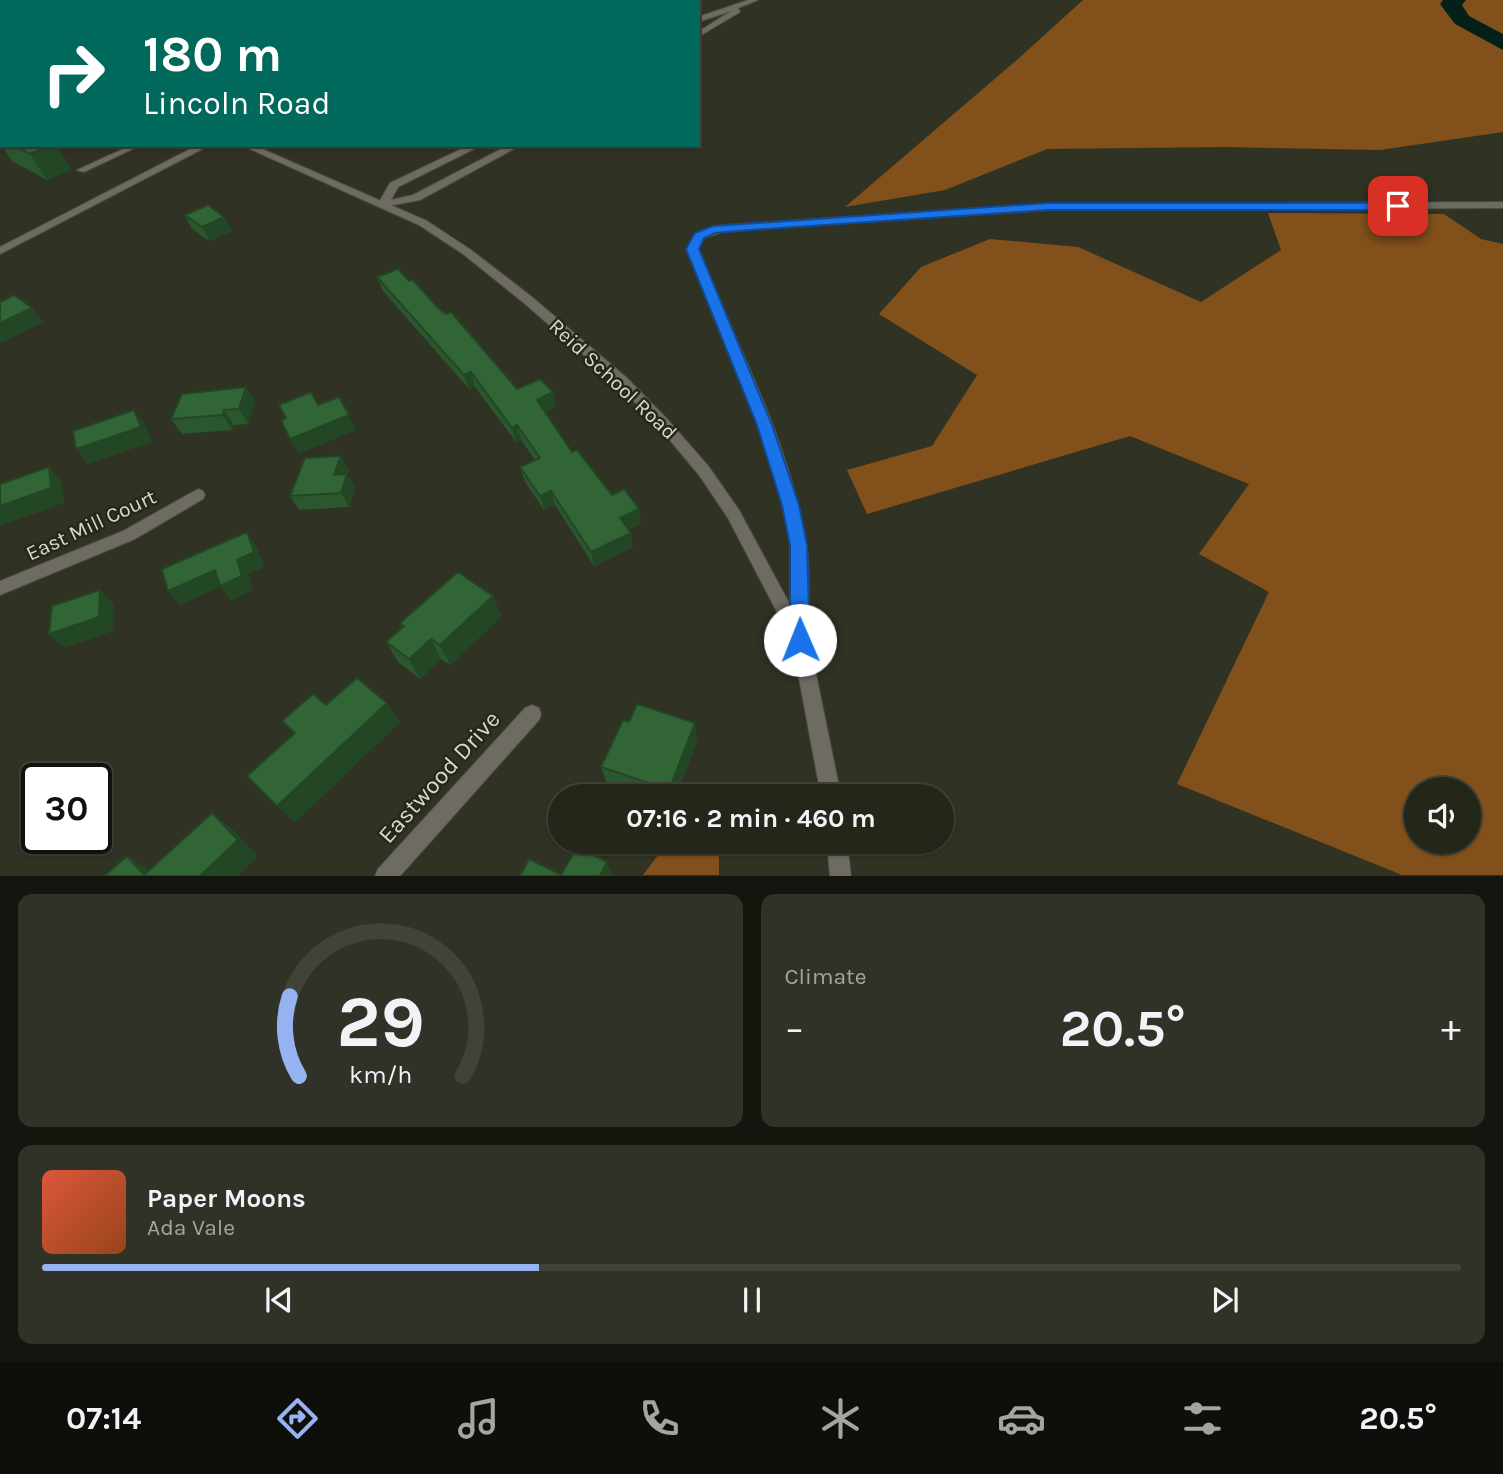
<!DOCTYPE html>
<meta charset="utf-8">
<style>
body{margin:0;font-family:Karla,sans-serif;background:#303227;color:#f1f3f6;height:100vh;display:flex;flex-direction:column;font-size:26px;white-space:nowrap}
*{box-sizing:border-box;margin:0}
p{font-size:23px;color:#a3a5a2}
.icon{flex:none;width:38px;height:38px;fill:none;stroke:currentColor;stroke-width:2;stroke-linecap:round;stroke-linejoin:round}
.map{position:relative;height:876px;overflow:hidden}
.details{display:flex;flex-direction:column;gap:18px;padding:18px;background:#14150e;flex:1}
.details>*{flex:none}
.guide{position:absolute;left:0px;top:0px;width:700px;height:147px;box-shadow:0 2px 5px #0004,0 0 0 2px #414339;background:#00695c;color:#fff;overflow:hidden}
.controls{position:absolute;left:1404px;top:777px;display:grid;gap:14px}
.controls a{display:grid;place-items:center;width:77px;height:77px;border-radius:50%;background:#24261a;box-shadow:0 2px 5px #0004,0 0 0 2px #414339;font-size:35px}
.speed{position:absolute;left:21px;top:763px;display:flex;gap:14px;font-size:35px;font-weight:700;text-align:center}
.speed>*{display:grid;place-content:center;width:91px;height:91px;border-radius:50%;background:#24261a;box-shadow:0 2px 5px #0004,0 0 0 2px #414339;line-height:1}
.speed .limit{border:4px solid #111;border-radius:10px;background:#fff;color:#111}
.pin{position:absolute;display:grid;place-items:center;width:60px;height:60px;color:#fff;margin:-30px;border-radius:14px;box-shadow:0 4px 10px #0006}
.me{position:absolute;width:77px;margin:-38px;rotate:359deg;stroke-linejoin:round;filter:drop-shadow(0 0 5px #0008)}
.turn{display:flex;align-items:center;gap:24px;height:147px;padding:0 28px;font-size:32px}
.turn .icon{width:91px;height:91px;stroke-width:2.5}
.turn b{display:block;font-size:49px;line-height:60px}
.big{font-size:52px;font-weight:700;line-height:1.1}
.details .widget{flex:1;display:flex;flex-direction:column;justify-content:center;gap:10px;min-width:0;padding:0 24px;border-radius:14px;background:#303227}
.details .dial{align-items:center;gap:0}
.dial svg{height:182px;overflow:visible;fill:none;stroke:#414339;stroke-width:7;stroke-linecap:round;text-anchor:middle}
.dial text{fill:#f1f3f6;stroke:none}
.song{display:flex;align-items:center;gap:21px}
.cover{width:84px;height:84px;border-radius:10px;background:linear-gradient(135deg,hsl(10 70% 55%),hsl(20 70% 35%))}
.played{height:7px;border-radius:4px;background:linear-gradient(90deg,#95b2f1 35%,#414339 35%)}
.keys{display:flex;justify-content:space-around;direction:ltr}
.heat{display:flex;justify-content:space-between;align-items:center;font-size:38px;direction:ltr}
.details .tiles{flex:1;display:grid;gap:18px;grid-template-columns:1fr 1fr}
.widget:last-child{grid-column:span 2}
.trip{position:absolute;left:548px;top:784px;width:406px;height:70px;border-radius:35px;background:#24261a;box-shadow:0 2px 5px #0004,0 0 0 2px #414339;font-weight:700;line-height:70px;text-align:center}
.tab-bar{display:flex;height:112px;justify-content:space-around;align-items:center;background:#0e0f0a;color:#a3a5a2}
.tab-bar .icon{width:49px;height:49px}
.tab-bar .active{color:#95b2f1}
.tab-bar b{font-size:32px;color:#f1f3f6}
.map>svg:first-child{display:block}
</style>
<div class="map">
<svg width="1503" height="876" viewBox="0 0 1503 876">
<rect width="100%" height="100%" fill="#303323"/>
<!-- forest -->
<path fill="#82501b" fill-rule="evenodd" d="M1083,0H1503V132L1380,150L1224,147L1047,149L945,190L845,207L1018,59Z
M1268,213L1444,214L1481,239L1503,244V875H1402L1177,784L1269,592L1199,554L1249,484L1130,436L867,514L847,470L932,446L977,375L879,314L921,267L990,239L1078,247L1201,302L1281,250ZM1416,789H1468V842H1416Z
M668,842H719V875H643Z"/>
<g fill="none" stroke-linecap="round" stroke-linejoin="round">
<!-- river -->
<path fill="#042119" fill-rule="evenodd" d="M1443,0H1466L1462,5L1469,16L1503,34V50L1455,24L1440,4Z"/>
<defs>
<path id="service" d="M132,145H141L84,172L77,170Z"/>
<path id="minor" d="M748,0H758L738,8L740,12L698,37V32L731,11L698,22V17Z
M198,145H210L0,254V247Z
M470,145H482L398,187L391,200L413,195L509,145H521L420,200L383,207L378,204L390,183Z
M1503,202V208L1049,210L725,231L704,238L697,249C737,345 789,440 806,543C811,575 808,607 809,639L806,644L800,647L794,644L791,639C791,607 795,574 790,542C774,439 724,345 687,249C693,231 707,227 725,225L1049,204Z
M198,489L203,491L205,495L203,499L135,539L0,595V581L123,531Z
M532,705L539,708L541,714L539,720L400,876H375L378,869L525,708Z"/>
<path id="tertiary" d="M0,36H2V40H0Z
M241,145H253L427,221L471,250L532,297L627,378L669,421L709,467L739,510L809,640L841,796H821L792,641L728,518L699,475L659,427L617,384L524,303L463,254L419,225Z
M827,842H847L851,876H830Z"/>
</defs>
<!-- service casing -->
<use href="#service" stroke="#4b4e3f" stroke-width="2"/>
<!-- minor casing -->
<use href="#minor" stroke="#4b4e3f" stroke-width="2"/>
<!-- tertiary casing -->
<use href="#tertiary" stroke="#4b4e3f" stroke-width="2"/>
<!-- service -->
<use href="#service" fill="#6e6b63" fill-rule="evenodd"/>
<!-- minor -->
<use href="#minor" fill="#6e6b63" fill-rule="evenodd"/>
<!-- tertiary -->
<use href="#tertiary" fill="#6e6b63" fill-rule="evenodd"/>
</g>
<!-- wall -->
<path fill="#2b572e" d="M0,133H2V145H56L71,170L47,180L12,161L0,143Z
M185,215L224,217L232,231L209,241L192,229Z
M377,277L409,281L438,308L517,389L556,407L545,413L572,452L612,495L639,509L641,523L629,529L633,547L594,566L555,505L544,510L525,482L520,467L535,460L521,440L516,442L475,387L469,389L383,291Z
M246,387L255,402L248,424L234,425L232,430L182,434L171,419Z
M349,471L347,474L355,489L349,507L299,510L290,496Z
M493,596L501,617L450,665L441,659L420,679L398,662L386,642L402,628L400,623Z
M697,741L676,796H641L607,784L601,767Z"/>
<!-- shaded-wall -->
<path fill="#234725" d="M51,145H56L71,170L47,180L30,154Z
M224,217L232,231L209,241L202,227Z
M32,308L43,322L1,343L0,341V323Z
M471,372L475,387L469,389L464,375Z
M246,387L255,402L248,424L239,409Z
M553,392L556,407L541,415L537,400Z
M134,410L145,425L152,442L88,464L76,449Z
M224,410L234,425L232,430L223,415Z
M349,415L356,430L299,454L290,439Z
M517,425L521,440L516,442L512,428Z
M341,456L349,471L342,490L334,475Z
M49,467L62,482L64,503L0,526V506Z
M347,474L355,489L349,507L341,493Z
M551,491L555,505L544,510L540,496Z
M639,509L641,523L623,532L620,518Z
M247,532L257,547L265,567L248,574L253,590L231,601L220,587L180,605L168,591L237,560Z
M631,533L633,547L594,566L591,552Z
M100,590L114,604L113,631L65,648L49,634Z
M493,596L501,617L450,665L440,645Z
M431,639L441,659L420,679L409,659Z
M387,703L400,722L295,823L277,806Z
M695,723L697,741L676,796H670L669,790Z
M212,813L232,829L258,856L238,876H200Z
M127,856L151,871L145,876Z
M607,862L612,876H600Z"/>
<!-- building -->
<path fill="#326535" stroke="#234725" stroke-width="2" d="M14,145H51L30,154Z
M208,205L224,217L202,227L185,215Z
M398,269L409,281L413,280L438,308L446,314L451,312L517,389L540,379L553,392L537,400L572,452L577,450L612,495L624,489L639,509L620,518L631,533L591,552L551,491L540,496L520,467L540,458L517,425L512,428L471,372L464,375L377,277Z
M14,295L32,308L0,323V302Z
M246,387L239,409L224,410L223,415L171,419L182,394Z
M311,392L318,405L339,397L349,415L290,439L281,420L286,418L279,405Z
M134,410L141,427L76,449L73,431Z
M341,456L334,475L347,474L341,493L290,496L305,458Z
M49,467L51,488L0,506V484Z
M247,532L254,552L237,560L242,576L220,586L215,570L168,591L162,569Z
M458,572L493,596L440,645L431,639L409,659L386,642L404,626L400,623Z
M100,590L99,617L49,634L52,606Z
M357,678L387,703L277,806L247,776L295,733L282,721L313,694L326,705Z
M637,704L695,723L669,790L601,767L623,720L629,722Z
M212,813L238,840L200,876H104L127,856L144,875Z
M577,847L607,862L600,876H520L529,859L561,875Z"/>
<!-- route -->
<path fill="#1a73e8" stroke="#114b97" stroke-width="2" d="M1048,203H1398L1404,206L1398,210H1048L751,230L715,233L704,238L699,249L772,425L799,505L807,545L810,640L807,647L800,649L793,647L790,640V545L782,505L757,425L686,249L695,233L713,226Z"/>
<g text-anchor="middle" stroke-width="5" stroke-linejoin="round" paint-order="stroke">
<!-- street labels -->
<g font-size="21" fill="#d7dad0" stroke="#26291a">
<text transform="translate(613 379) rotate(43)" y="7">Reid School Road</text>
<text transform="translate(91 525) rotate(-25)" y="7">East Mill Court</text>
</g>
<!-- near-street labels -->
<g font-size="24" fill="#d7dad0" stroke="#26291a">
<text transform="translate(439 777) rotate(-48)" y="8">Eastwood Drive</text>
</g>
</g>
</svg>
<div class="controls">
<a><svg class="icon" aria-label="sound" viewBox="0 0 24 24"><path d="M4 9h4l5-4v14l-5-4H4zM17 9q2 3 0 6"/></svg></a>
</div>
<div class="speed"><div class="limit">30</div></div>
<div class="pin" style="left:1398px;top:206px;background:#d93025"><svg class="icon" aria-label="arrive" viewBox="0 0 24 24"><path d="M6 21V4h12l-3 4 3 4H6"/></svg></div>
<svg class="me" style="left:800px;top:640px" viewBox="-20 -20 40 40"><circle r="19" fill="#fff"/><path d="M0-13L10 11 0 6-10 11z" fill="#1a73e8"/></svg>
<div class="trip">07:16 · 2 min · 460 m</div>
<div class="guide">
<div class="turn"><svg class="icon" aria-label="right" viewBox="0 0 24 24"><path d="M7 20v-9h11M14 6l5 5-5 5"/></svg><div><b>180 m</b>Lincoln Road</div></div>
</div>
</div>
<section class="details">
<div class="tiles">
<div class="widget dial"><svg viewBox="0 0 100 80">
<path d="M14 69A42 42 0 1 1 86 69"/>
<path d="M14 69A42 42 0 0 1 10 34" stroke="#95b2f1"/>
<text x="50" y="56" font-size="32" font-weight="700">29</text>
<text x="50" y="72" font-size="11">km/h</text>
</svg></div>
<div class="widget"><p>Climate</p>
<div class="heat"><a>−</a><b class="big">20.5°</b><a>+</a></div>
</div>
<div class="widget">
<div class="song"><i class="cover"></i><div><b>Paper Moons</b><p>Ada Vale</p></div></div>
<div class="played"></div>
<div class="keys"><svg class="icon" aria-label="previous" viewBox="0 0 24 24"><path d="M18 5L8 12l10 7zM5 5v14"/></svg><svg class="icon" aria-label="pause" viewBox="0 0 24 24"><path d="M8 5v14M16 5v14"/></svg><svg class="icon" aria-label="next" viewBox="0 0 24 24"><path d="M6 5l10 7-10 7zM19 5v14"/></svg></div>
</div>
</div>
</section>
<nav class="tab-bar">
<b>07:14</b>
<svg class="icon active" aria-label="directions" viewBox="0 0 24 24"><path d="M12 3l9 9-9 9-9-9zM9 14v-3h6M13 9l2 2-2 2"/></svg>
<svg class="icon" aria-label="music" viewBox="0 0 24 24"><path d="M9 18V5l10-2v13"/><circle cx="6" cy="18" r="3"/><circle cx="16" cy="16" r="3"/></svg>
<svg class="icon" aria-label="phone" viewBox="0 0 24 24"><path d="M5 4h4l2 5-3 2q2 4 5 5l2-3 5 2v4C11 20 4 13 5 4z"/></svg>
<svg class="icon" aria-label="climate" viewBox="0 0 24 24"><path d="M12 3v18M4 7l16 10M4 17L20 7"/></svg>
<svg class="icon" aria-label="car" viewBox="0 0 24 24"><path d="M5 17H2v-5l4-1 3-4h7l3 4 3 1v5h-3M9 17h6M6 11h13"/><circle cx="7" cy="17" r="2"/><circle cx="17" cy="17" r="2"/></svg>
<svg class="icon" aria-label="filters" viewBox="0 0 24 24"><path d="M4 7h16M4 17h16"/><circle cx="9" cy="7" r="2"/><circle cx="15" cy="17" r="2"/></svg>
<b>20.5°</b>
</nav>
